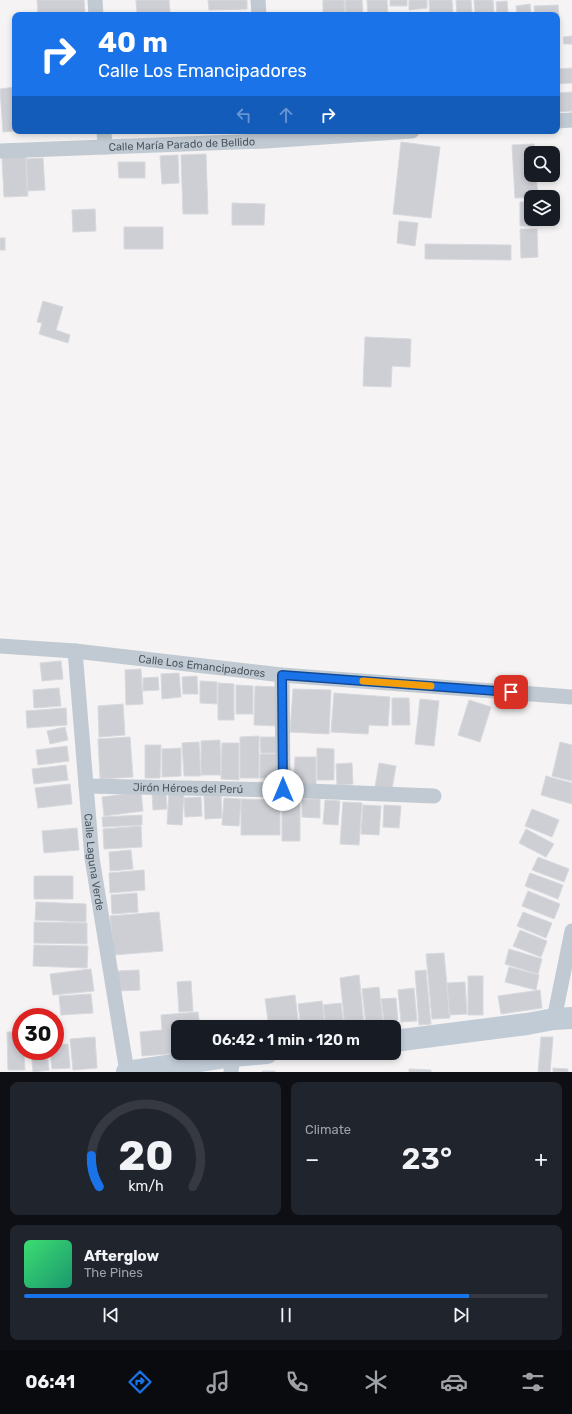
<!DOCTYPE html>
<meta charset="utf-8">
<style>
body{margin:0;font-family:Rubik,sans-serif;background:#20242c;color:#f1f3f6;height:100vh;display:flex;flex-direction:column;font-size:15px;white-space:nowrap}
*{box-sizing:border-box;margin:0}
p{font-size:13px;color:#9ea1a6}
.icon{flex:none;width:22px;height:22px;fill:none;stroke:currentColor;stroke-width:2;stroke-linecap:round;stroke-linejoin:round}
.map{position:relative;height:1072px;overflow:hidden}
.details{display:flex;flex-direction:column;gap:10px;padding:10px;background:#0d0f14;flex:1}
.details>*{flex:none}
.guide{position:absolute;left:12px;top:12px;width:548px;height:122px;border-radius:8px;box-shadow:0 2px 6px #0003;background:#1a73e8;color:#fff;overflow:hidden}
.controls{position:absolute;left:524px;top:146px;display:grid;gap:8px}
.controls a{display:grid;place-items:center;width:36px;height:36px;border-radius:8px;background:#171b24;box-shadow:0 2px 6px #0003;font-size:20px}
.speed{position:absolute;left:12px;top:1008px;display:flex;gap:8px;font-size:20px;font-weight:700;text-align:center}
.speed>*{display:grid;place-content:center;width:52px;height:52px;border-radius:50%;background:#171b24;box-shadow:0 2px 6px #0003;line-height:1}
.speed .limit{border:6px solid #d22;background:#fff;color:#111}
.pin{position:absolute;display:grid;place-items:center;width:34px;height:34px;color:#fff;margin:-17px;border-radius:8px;box-shadow:0 2px 6px #0006}
.me{position:absolute;width:44px;margin:-22px;rotate:0deg;stroke-linejoin:round;filter:drop-shadow(0 0 3px #0008)}
.turn{display:flex;align-items:center;gap:14px;height:84px;padding:0 20px;font-size:18px}
.turn .icon{width:52px;height:52px;stroke-width:2.5}
.turn b{display:block;font-size:28px;line-height:34px}
.lanes{display:flex;align-items:center;height:38px;padding:0 20px;background:#0003;justify-content:center;gap:20px;direction:ltr}
.lanes .off{opacity:.35}
.big{font-size:30px;font-weight:600;line-height:1.1}
.details .card{flex:1;display:flex;flex-direction:column;justify-content:center;gap:6px;min-width:0;padding:0 14px;border-radius:8px;background:#20242c}
.details .dial{align-items:center;gap:0}
.dial svg{height:104px;overflow:visible;fill:none;stroke:#363941;stroke-width:7;stroke-linecap:round;text-anchor:middle}
.dial text{fill:#f1f3f6;stroke:none}
.song{display:flex;align-items:center;gap:12px}
.cover{width:48px;height:48px;border-radius:6px;background:linear-gradient(135deg,hsl(140 70% 55%),hsl(160 70% 35%))}
.played{height:4px;border-radius:2px;background:linear-gradient(90deg,#1a73e8 85%,#363941 85%)}
.keys{display:flex;justify-content:space-around;direction:ltr}
.heat{display:flex;justify-content:space-between;align-items:center;font-size:22px;direction:ltr}
.details .tiles{flex:1;display:grid;gap:10px;grid-template-columns:1fr 1fr}
.card:last-child{grid-column:span 2}
.trip{position:absolute;left:171px;top:1020px;width:230px;height:40px;border-radius:8px;background:#171b24;box-shadow:0 2px 6px #0003;font-weight:600;line-height:40px;text-align:center}
.tab-bar{display:flex;height:64px;justify-content:space-around;align-items:center;background:#090b0e;color:#9ea1a6}
.tab-bar .icon{width:28px;height:28px}
.tab-bar .current{color:#1a73e8}
.tab-bar b{font-size:18px;color:#f1f3f6}
.map>svg:first-child{display:block}
</style>
<div class="map">
<svg width="572" height="1072" viewBox="0 0 572 1072">
<rect width="100%" height="100%" fill="#f5f3f3"/>
<!-- building -->
<path fill="#cdcfd5" stroke="#d7d9de" d="M37,0H84L85,13L38,15Z
M136,0H169L170,12L137,13Z
M208,0H247V9L209,10Z
M323,0H344L345,15H323Z
M345,0H362L363,15H346Z
M367,0H387L388,15H368Z
M390,0H407V6H390Z
M409,0H427V8L409,10Z
M429,0H452L453,15H430Z
M456,0H471L472,14L457,15Z
M474,0H493L494,12L475,13Z
M507,1L508,14L497,15L496,2Z
M530,4L531,15H517L516,6Z
M558,5L559,16L557,17V15H535L534,6Z
M557,23L559,43H557Z
M572,36V44H564L563,37Z
M572,68V83L557,84V69Z
M15,87V131L3,132L0,89Z
M572,92V111L557,112V93Z
M68,131H90L69,132Z
M401,142L440,147L431,218L393,214Z
M534,144L535,153H531V175H536L538,197L515,198L512,145Z
M206,154L208,214H183L181,155Z
M178,155L179,183L162,184L160,156Z
M26,156L28,196L4,197L2,157Z
M43,158L45,190L27,191L26,159Z
M118,162H145V178H119Z
M520,202H531V219H539V226H520Z
M232,203L265,204L264,225H232Z
M95,209L96,231L73,232L72,210Z
M399,221L418,223L415,246L397,243Z
M124,227H163V249H124Z
M520,229H537L538,257L521,258Z
M0,238H5V250H0Z
M425,244L511,245V260L425,259Z
M43,301L63,307L56,330L70,335L68,343L39,334L42,323L37,322Z
M365,337L411,339L410,367L392,366L391,387L363,386Z
M61,661L63,679L42,681L40,663Z
M141,669L143,704L126,705L125,670Z
M179,673L181,697L162,699L161,674Z
M197,676L198,694H183L182,677Z
M158,677L159,690L143,691V678Z
M200,681L217,682V704L200,703Z
M218,683L234,684V720H218Z
M236,685L253,686V714H236Z
M255,686L277,687L276,726L254,725Z
M59,688L61,706L34,708L33,690Z
M293,689L331,690L329,734L290,732Z
M334,693L390,697L388,726L369,725L368,734L331,732Z
M392,698H409L410,725H392Z
M420,699L439,701L434,746L415,744Z
M469,700L491,707L480,742L458,735Z
M123,704L125,735L99,737L98,706Z
M66,708L67,725L27,728L26,711Z
M65,727L68,740L50,744L47,731Z
M259,736V778H240V737Z
M130,737L133,777L100,779L98,739Z
M260,737H277V753H261Z
M220,740L221,775H201V741Z
M199,742L201,776H184L182,743Z
M560,742L572,745V781L552,776Z
M222,743H239V780L221,779Z
M145,745H161L160,778H145Z
M67,746L69,761L38,765L36,750Z
M181,748V776L162,777V749Z
M317,748L334,749V780H317Z
M260,754H277V778H260Z
M295,757H316V785H294Z
M352,763L353,784L337,785L336,764Z
M379,763L396,766L392,789L375,787Z
M66,765L68,780L34,784L32,769Z
M546,776L572,783V804L541,795Z
M70,784L72,804L38,808L35,788Z
M141,792L143,811L104,816L102,797Z
M169,792L184,793L182,825L167,824Z
M166,793L167,809L153,810L152,794Z
M204,796H221L222,818L205,819Z
M201,797L202,816L185,817L184,798Z
M224,798L241,799L239,826L222,825Z
M241,799L280,800V835H241Z
M302,799H320V818L302,817Z
M282,800H300V841H282Z
M325,800L340,801L338,825L323,824Z
M343,802L362,803L359,845L340,844Z
M363,805L381,806L379,835L361,834Z
M384,805L401,806L399,828L383,827Z
M532,809L559,820L552,837L525,826Z
M142,815V825L103,827L102,817Z
M141,826L142,847L104,849L103,829Z
M77,828L79,850L44,853L42,831Z
M526,829L554,844L546,857L519,843Z
M131,850L133,869L110,871L109,852Z
M538,857L569,869L564,882L532,870Z
M144,870L145,890L110,893L109,873Z
M530,873L563,885L558,899L525,886Z
M34,876H73V899H34Z
M528,891L560,904L554,919L522,906Z
M137,893L138,912L112,914L111,895Z
M36,902L86,904V922L35,920Z
M159,912L163,951L114,955L110,916Z
M523,912L552,923L546,938L517,926Z
M34,922L87,923V944L34,943Z
M520,930L547,941L541,957L513,946Z
M34,945L88,946L87,968L33,966Z
M509,949L542,959L538,974L505,964Z
M444,953L450,1018L432,1019L426,954Z
M509,967L539,975L536,990L505,982Z
M91,969L94,991L53,995L50,974Z
M139,970L140,990L117,991V971Z
M426,970L431,1024L419,1025L415,971Z
M359,975L364,1024L345,1027L340,978Z
M468,976H483V1015H468Z
M191,981L193,1011L179,1012L177,982Z
M465,982L467,1014L449,1015L447,983Z
M379,987L383,1023L366,1025L362,989Z
M414,988L417,1021L401,1022L398,990Z
M540,990L542,1008L501,1014L498,996Z
M91,994L93,1013L61,1015L59,996Z
M295,995L299,1027H269L265,999Z
M396,998L398,1020L384,1021L381,999Z
M322,1001L325,1027H301L298,1004Z
M341,1003L344,1025L326,1027L323,1005Z
M198,1012L200,1027H178V1053L142,1056L140,1032L162,1030L161,1015Z
M7,1032H21V1051H24L25,1070H8Z
M95,1037L97,1068L73,1070L70,1039Z
M541,1037H553L550,1072H538Z
M68,1044L70,1068L52,1069L50,1051H55V1045Z
M31,1051H47L49,1070L33,1072Z
M553,1068L568,1069V1072H553Z
M409,1069L431,1070V1072H409Z
M262,1071H275V1072H262Z"/>
<g fill="none" stroke-linecap="round" stroke-linejoin="round">
<!-- street -->
<g stroke="#c1cad2" stroke-width="15">
<path d="M95,0L96,15"/>
<path d="M258,0L259,15"/>
<path d="M557,121L572,120"/>
<path d="M104,131L105,147"/>
<path id="s1" d="M0,151L265,141L412,131"/>
<path id="s2" d="M0,646L75,651L282,675L572,697"/>
<path id="s3" d="M75,651L92,858L127,1072"/>
<path d="M282,675L283,790"/>
<path id="s4" d="M86,786L283,790L434,796"/>
<path d="M554,1019L572,931"/>
<path d="M231,1072L233,1056"/>
</g>
<!-- secondary -->
<path stroke="#c1cbd6" stroke-width="22" d="M394,1041L527,1024L554,1019L572,1018
M127,1072L233,1056L267,1053"/>
</g>
<g fill="none" stroke-linecap="round" stroke-linejoin="round">
<defs>
<path id="route" d="M283,790L282,675L511,692"/>
</defs>
<!-- route casing -->
<use href="#route" stroke="#114b97" stroke-width="10"/>
<!-- route -->
<use href="#route" stroke="#1a73e8" stroke-width="7"/>
<!-- slow -->
<path stroke="#f59e0b" stroke-width="7" d="M363,681L431,686"/>
</g>
<g text-anchor="middle" stroke-width="3" stroke-linejoin="round" paint-order="stroke">
<!-- street labels -->
<g font-size="11" fill="#4a5661" stroke="#fff">
<text dy="4" stroke="none"><textPath href="#s1" startOffset="182">Calle María Parado de Bellido</textPath></text>
<text dy="4" stroke="none"><textPath href="#s2" startOffset="203">Calle Los Emancipadores</textPath></text>
<text dy="4" stroke="none"><textPath href="#s4" startOffset="102">Jirón Héroes del Perú</textPath></text>
<text dy="4" stroke="none"><textPath href="#s3" startOffset="212">Calle Laguna Verde</textPath></text>
</g>
</g>
</svg>
<div class="controls">
<a><svg class="icon" aria-label="search" viewBox="0 0 24 24"><circle cx="10" cy="10" r="6"/><path d="M15 15l6 6"/></svg></a>
<a><svg class="icon" aria-label="layers" viewBox="0 0 24 24"><path d="M12 4l9 5-9 5-9-5zM3 14l9 5 9-5"/></svg></a>
</div>
<div class="speed"><div class="limit">30</div></div>
<div class="pin" style="left:511px;top:692px;background:#d93025"><svg class="icon" aria-label="arrive" viewBox="0 0 24 24"><path d="M6 21V4h12l-3 4 3 4H6"/></svg></div>
<svg class="me" style="left:283px;top:790px" viewBox="-20 -20 40 40"><circle r="19" fill="#fff"/><path d="M0-13L10 11 0 6-10 11z" fill="#1a73e8"/></svg>
<div class="trip">06:42 · 1 min · 120 m</div>
<div class="guide">
<div class="turn"><svg class="icon" aria-label="right" viewBox="0 0 24 24"><path d="M7 20v-9h11M14 6l5 5-5 5"/></svg><div><b>40 m</b>Calle Los Emancipadores</div></div>
<div class="lanes"><svg class="icon off" aria-label="left" viewBox="0 0 24 24"><path d="M17 20v-9H6M10 6l-5 5 5 5"/></svg><svg class="icon off" aria-label="ahead" viewBox="0 0 24 24"><path d="M12 20V5M6 11l6-6 6 6"/></svg><svg class="icon" aria-label="right" viewBox="0 0 24 24"><path d="M7 20v-9h11M14 6l5 5-5 5"/></svg></div>
</div>
</div>
<section class="details">
<div class="tiles">
<div class="card dial"><svg viewBox="0 0 100 80">
<path d="M14 69A42 42 0 1 1 86 69"/>
<path d="M14 69A42 42 0 0 1 8 45" stroke="#1a73e8"/>
<text x="50" y="56" font-size="32" font-weight="700">20</text>
<text x="50" y="72" font-size="11">km/h</text>
</svg></div>
<div class="card"><p>Climate</p>
<div class="heat"><a>−</a><b class="big">23°</b><a>+</a></div>
</div>
<div class="card">
<div class="song"><i class="cover"></i><div><b>Afterglow</b><p>The Pines</p></div></div>
<div class="played"></div>
<div class="keys"><svg class="icon" aria-label="previous" viewBox="0 0 24 24"><path d="M18 5L8 12l10 7zM5 5v14"/></svg><svg class="icon" aria-label="pause" viewBox="0 0 24 24"><path d="M8 5v14M16 5v14"/></svg><svg class="icon" aria-label="next" viewBox="0 0 24 24"><path d="M6 5l10 7-10 7zM19 5v14"/></svg></div>
</div>
</div>
</section>
<nav class="tab-bar">
<b>06:41</b>
<svg class="icon current" aria-label="directions" viewBox="0 0 24 24"><path d="M12 3l9 9-9 9-9-9zM9 14v-3h6M13 9l2 2-2 2"/></svg>
<svg class="icon" aria-label="music" viewBox="0 0 24 24"><path d="M9 18V5l10-2v13"/><circle cx="6" cy="18" r="3"/><circle cx="16" cy="16" r="3"/></svg>
<svg class="icon" aria-label="phone" viewBox="0 0 24 24"><path d="M5 4h4l2 5-3 2q2 4 5 5l2-3 5 2v4C11 20 4 13 5 4z"/></svg>
<svg class="icon" aria-label="climate" viewBox="0 0 24 24"><path d="M12 3v18M4 7l16 10M4 17L20 7"/></svg>
<svg class="icon" aria-label="car" viewBox="0 0 24 24"><path d="M5 17H2v-5l4-1 3-4h7l3 4 3 1v5h-3M9 17h6M6 11h13"/><circle cx="7" cy="17" r="2"/><circle cx="17" cy="17" r="2"/></svg>
<svg class="icon" aria-label="filters" viewBox="0 0 24 24"><path d="M4 7h16M4 17h16"/><circle cx="9" cy="7" r="2"/><circle cx="15" cy="17" r="2"/></svg>
</nav>
